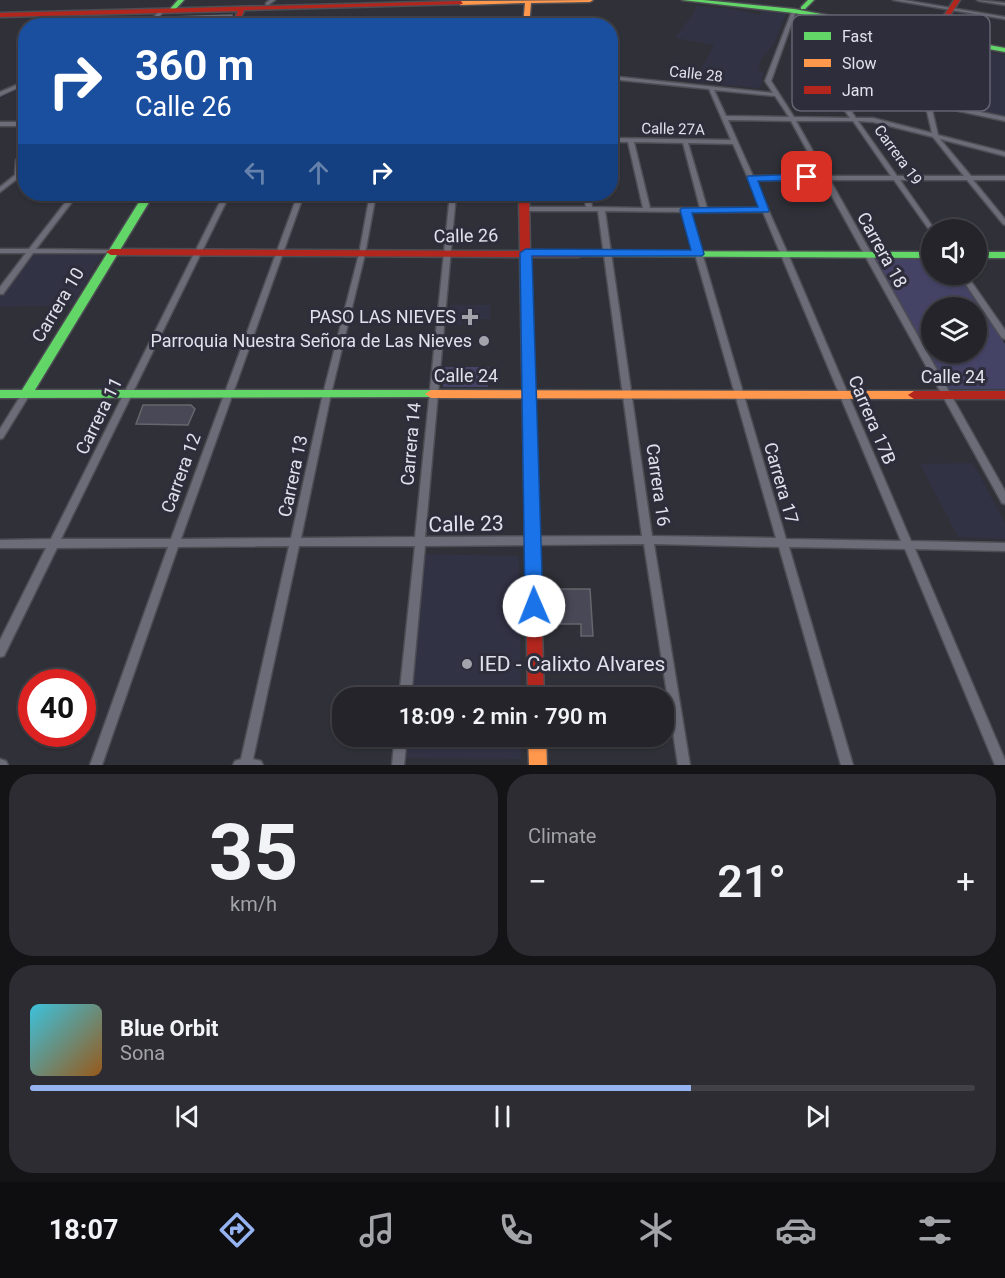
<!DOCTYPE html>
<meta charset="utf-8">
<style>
body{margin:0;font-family:Roboto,sans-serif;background:#2c2c32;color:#f1f3f6;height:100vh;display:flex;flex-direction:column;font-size:22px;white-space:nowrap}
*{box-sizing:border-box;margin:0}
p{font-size:20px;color:#a3a4a8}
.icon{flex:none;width:33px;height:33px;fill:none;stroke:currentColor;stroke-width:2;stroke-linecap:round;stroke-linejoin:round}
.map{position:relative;height:765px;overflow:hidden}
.side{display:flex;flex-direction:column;gap:9px;padding:9px;background:#141417;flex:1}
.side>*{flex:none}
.hud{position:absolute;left:18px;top:18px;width:600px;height:183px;border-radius:24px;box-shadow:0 2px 4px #0004,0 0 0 2px #414147;background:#1a4fa0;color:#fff;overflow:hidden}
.tools{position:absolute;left:921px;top:219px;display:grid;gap:12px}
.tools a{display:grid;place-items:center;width:66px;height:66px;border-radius:50%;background:#24242a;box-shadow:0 2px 4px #0004,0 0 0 2px #414147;font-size:30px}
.speed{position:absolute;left:18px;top:669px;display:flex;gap:12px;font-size:30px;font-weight:700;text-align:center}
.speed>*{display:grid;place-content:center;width:78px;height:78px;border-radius:50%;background:#24242a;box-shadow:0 2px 4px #0004,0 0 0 2px #414147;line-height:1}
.speed .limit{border:9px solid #d22;background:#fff;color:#111}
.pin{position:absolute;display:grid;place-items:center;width:51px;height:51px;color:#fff;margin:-26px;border-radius:12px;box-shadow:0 3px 9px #0006}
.me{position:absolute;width:66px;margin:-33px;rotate:359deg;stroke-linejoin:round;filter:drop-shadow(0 0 4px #0008)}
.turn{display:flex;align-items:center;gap:21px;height:126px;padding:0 18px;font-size:27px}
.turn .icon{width:78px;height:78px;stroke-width:2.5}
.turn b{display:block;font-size:42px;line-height:51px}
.lanes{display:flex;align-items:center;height:57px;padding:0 18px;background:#0003;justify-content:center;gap:30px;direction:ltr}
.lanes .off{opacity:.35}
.big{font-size:45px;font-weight:600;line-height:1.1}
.side .card{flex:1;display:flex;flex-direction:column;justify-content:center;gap:9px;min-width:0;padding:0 21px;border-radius:24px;background:#2c2c32}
.side .dial{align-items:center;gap:0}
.dial b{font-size:78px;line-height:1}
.song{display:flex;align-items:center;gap:18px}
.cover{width:72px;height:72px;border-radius:9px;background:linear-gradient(135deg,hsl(190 70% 55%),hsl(30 70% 35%))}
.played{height:6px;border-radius:3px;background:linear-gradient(90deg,#95b2f1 70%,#414147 70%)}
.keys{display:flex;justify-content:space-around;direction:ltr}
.heat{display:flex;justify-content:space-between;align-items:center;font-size:33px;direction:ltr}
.side .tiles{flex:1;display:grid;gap:9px;grid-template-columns:1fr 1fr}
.card:last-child{grid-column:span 2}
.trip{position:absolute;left:332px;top:687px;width:342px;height:60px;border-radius:24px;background:#24242a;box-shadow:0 2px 4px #0004,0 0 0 2px #414147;font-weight:600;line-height:60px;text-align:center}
.menu{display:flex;height:96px;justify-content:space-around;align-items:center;background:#0e0e11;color:#a3a4a8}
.menu .icon{width:42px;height:42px}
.menu .selected{color:#95b2f1}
.menu b{font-size:27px;color:#f1f3f6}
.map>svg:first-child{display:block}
</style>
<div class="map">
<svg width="1005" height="765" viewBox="0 0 1005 765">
<rect width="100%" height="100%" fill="#303038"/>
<!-- built -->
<path fill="#323245" d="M696,6L732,9L760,15L762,9L787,12L774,44L762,57L758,71L764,72L760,88L695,82L714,45L675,38L693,14Z
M798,20L921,39L914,99L876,91L875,100L820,97L829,55L789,49Z
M938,42L1005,55V116L938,104Z
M33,254L102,255L72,305L0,307V296Z
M450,305H490V319H463L462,325L448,326L449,315L443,314L444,310H450Z
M973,463L1005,523V539L958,537L920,464Z
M424,554L519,556L521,697L410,698Z
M406,737H521V759L404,758Z"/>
<!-- green -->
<path fill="#454365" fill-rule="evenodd" d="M874,258H931L932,274L958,275L1005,344V389H949ZM932,308H976V352H932Z
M445,367H489L488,387H443Z"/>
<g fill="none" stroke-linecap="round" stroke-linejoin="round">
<!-- stream -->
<path stroke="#1c1540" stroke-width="1.5" d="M151,26L162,15
M0,97L26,85"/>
</g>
<!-- building -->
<path fill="#494856" stroke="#66666d" stroke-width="1.5" d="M232,15L229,26H159L167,17Z
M87,17H121L117,19H141L132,26H113V22L106,26H78Z
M143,405H191L195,409L188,425L136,424Z
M559,589H590L593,636H581V624H560Z"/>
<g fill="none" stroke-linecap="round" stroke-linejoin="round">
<defs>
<path id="street" d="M270,0H275L268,5H266V3Z
M893,0H903L1005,17V19Z
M977,0L1005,3V5L979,1Z
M160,10L164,11L151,26H146Z
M794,10L796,11L771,81L794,117L850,118L836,98L839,96L841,97L856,118H873L932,133L925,103L929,47L932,36L934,35L936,36L933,47L931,102L1005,117V121L931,105L938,135L1005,152V156L940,139L971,176H1005V180H973L1005,219V225L1003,224L967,180H900L935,230H932V232L930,231L894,180H830L1005,491V504L1002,503L823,180H755L788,254L911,541L1005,543V551L915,549L1005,760V765H995L905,549L789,547L853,765H841L779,547L654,544L690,765H678L644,544L425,546L411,698H399L415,546H299L253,759L261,761L263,765H233L235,761L241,759L289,546L178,547L102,765H90L168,547L57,548L4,656L0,657V640L46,548H0V540L51,539L224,194H230L61,539H171L298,194H304L181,539L291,538L323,394L359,254L370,194H376L365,254L331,394L301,538L415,537L450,194H456L425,537L642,536L598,211H525L522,209L525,207H586L584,194H590L592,207L643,208L628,142H610V138L731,140L709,89L610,79V76L773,93L765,81L792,11ZM714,90L775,96L789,117L726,116ZM728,120L791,121L821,176H753ZM796,121H853L891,176H827ZM858,121L873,122L933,137L964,176H897ZM634,142L683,143L700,208H650ZM688,143L733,144L761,208H707ZM605,211L683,212L776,538L652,536ZM690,212H763L901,541L786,539Z
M236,22L252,25L254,26L234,24V22Z
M26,81V84L0,96V92Z
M0,122H26V126H0Z
M26,151V157L22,160L21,170L26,167V172L0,192V187L15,175L16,160Z
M72,194H78L36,249L111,250L113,251V253H33L3,294H0V287L26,253H0V249H29Z
M959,274H966L1005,330V339L1002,338Z
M26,391L30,394L3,438L0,439V429L23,392Z
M395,736H407L404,765H392Z
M0,759L6,761L8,765H0Z"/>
<path id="fast" d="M178,0H184L173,12H169V10Z
M682,0H703L794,9L1005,48V52L794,13Z
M808,0H814L805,9H801V7Z
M144,194H154L35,390H431L435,391L437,394L435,397L0,398V390H22Z
M579,251L932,252V258L575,256L574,254Z
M976,252H1005V258H976Z"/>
<path id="slow" d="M593,0L590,2L531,3L529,26H523L525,3L461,5L458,3L461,1Z
M431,390L914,391L920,395L914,399L431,398L425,394Z
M528,736H546L547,765H529Z"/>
<path id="jam" d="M954,0H960L936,37H932L931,36Z
M461,1L463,4L244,10L238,26H232L238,11L0,17V13Z
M519,194H529L530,251H579L584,254L579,257H531L544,698H528L520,257L111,255L106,252L111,249L520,251Z
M914,391H1005V399H914L908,395Z"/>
</defs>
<!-- street casing -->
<use href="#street" stroke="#4d4d54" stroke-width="3"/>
<!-- fast casing -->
<use href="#fast" stroke="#4d4d54" stroke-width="3"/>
<!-- slow casing -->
<use href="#slow" stroke="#4d4d54" stroke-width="3"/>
<!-- jam casing -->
<use href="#jam" stroke="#4d4d54" stroke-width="3"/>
<!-- street -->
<use href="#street" fill="#6c6c79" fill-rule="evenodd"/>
<!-- fast -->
<use href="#fast" fill="#63d668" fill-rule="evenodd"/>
<!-- slow -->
<use href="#slow" fill="#ff974d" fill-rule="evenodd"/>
<!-- jam -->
<use href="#jam" fill="#b3261e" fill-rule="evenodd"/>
</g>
<!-- route -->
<path fill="#1a73e8" stroke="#114b97" stroke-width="1.5" d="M807,174L810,175V180L758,181L769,210L768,212L692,213L704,254L702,256H532L543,606L540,611L534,614L528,611L525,606L520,253L526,249L691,250L680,210L682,208L758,207L747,178L748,176Z"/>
<!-- markers -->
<g fill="#a3a3ac" stroke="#2d2d3c" stroke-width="2">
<path d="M467 308h6v6h6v6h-6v6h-6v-6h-6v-6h6z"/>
<circle cx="484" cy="341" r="6"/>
<circle cx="467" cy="664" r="6"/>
</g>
<g text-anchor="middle" stroke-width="6" stroke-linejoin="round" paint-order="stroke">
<!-- far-street labels -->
<g font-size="15" fill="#e1e1eb" stroke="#2d2d3c">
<text transform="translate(696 74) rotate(6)" y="5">Calle 28</text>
<text transform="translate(673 129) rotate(1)" y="5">Calle 27A</text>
<text transform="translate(898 155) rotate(54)" y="5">Carrera 19</text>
</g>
<!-- street labels -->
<g font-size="18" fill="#e1e1eb" stroke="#2d2d3c">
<text transform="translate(466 236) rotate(-1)" y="6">Calle 26</text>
<text transform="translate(882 250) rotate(61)" y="6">Carrera 18</text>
<text transform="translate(58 305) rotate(-59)" y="6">Carrera 10</text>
<text x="466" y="382">Calle 24</text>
<text x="953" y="383">Calle 24</text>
<text transform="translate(99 416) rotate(-64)" y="6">Carrera 11</text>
<text transform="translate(872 420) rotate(67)" y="6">Carrera 17B</text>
<text transform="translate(411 444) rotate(-85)" y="6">Carrera 14</text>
<text transform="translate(181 473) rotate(-70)" y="6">Carrera 12</text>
<text transform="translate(293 476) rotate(-78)" y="6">Carrera 13</text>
<text transform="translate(781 483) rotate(74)" y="6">Carrera 17</text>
<text transform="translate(658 485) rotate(82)" y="6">Carrera 16</text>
</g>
<!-- poi labels -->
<g font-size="18" fill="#e1e1eb" stroke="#2d2d3c" text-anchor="end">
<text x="456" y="323">PASO LAS NIEVES</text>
<text x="472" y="347">Parroquia Nuestra Señora de Las Nieves</text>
</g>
<!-- near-street labels -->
<g font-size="21" fill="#e1e1eb" stroke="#2d2d3c">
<text transform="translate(466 524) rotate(-1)" y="7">Calle 23</text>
</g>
<!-- near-poi labels -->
<g font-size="21" fill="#e1e1eb" stroke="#2d2d3c" text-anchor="start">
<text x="479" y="671">IED - Calixto Alvares</text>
</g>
</g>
<!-- legend -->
<rect x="792" y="15" width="198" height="96" rx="9" fill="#2d2d3c" stroke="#636371" stroke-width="1.5"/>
<rect x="804" y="32" width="27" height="8" fill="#63d668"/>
<rect x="804" y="59" width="27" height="8" fill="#ff974d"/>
<rect x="804" y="86" width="27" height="8" fill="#b3261e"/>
<g font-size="16" fill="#e1e1eb">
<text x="842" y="42">Fast</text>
<text x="842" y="69">Slow</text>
<text x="842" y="96">Jam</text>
</g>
</svg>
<div class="tools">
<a><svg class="icon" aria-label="sound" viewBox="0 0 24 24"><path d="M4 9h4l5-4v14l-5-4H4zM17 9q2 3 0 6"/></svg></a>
<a><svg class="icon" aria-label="layers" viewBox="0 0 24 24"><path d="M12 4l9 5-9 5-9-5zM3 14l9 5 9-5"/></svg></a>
</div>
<div class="speed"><div class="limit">40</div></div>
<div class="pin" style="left:807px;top:177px;background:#d93025"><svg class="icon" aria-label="arrive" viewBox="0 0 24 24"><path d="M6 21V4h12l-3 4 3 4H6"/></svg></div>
<svg class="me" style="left:534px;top:606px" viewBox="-20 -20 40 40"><circle r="19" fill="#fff"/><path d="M0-13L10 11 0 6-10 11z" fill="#1a73e8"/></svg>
<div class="trip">18:09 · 2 min · 790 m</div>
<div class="hud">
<div class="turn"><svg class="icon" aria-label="right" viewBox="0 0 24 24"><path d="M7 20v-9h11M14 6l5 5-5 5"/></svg><div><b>360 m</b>Calle 26</div></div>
<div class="lanes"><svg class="icon off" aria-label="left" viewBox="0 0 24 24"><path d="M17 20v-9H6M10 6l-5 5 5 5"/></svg><svg class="icon off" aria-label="ahead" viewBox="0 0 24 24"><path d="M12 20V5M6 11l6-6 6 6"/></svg><svg class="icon" aria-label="right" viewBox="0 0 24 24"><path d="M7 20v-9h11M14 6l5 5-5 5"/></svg></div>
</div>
</div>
<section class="side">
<div class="tiles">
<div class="card dial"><b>35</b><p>km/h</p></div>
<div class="card"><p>Climate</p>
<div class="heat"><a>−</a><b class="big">21°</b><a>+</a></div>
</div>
<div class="card">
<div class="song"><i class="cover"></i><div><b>Blue Orbit</b><p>Sona</p></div></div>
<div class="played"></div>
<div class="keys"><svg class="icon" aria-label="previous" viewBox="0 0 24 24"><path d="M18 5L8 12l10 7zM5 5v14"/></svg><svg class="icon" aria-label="pause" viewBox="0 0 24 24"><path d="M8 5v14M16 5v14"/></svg><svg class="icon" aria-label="next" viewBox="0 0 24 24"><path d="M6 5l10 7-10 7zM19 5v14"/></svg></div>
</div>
</div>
</section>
<nav class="menu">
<b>18:07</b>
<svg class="icon selected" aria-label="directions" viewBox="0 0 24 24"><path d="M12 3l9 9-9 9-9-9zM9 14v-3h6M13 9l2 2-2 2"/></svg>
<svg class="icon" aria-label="music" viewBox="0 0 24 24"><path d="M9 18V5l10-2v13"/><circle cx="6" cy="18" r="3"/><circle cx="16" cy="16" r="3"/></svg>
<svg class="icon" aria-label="phone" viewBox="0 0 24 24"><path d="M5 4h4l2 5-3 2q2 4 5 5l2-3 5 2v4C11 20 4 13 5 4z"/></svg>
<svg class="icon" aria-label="climate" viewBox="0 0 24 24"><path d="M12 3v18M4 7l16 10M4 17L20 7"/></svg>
<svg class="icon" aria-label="car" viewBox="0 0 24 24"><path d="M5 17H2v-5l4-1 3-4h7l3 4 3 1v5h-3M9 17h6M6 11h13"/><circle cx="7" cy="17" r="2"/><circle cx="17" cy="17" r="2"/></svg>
<svg class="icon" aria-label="filters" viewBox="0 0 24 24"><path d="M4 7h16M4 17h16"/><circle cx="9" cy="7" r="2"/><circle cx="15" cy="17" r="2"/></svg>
</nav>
